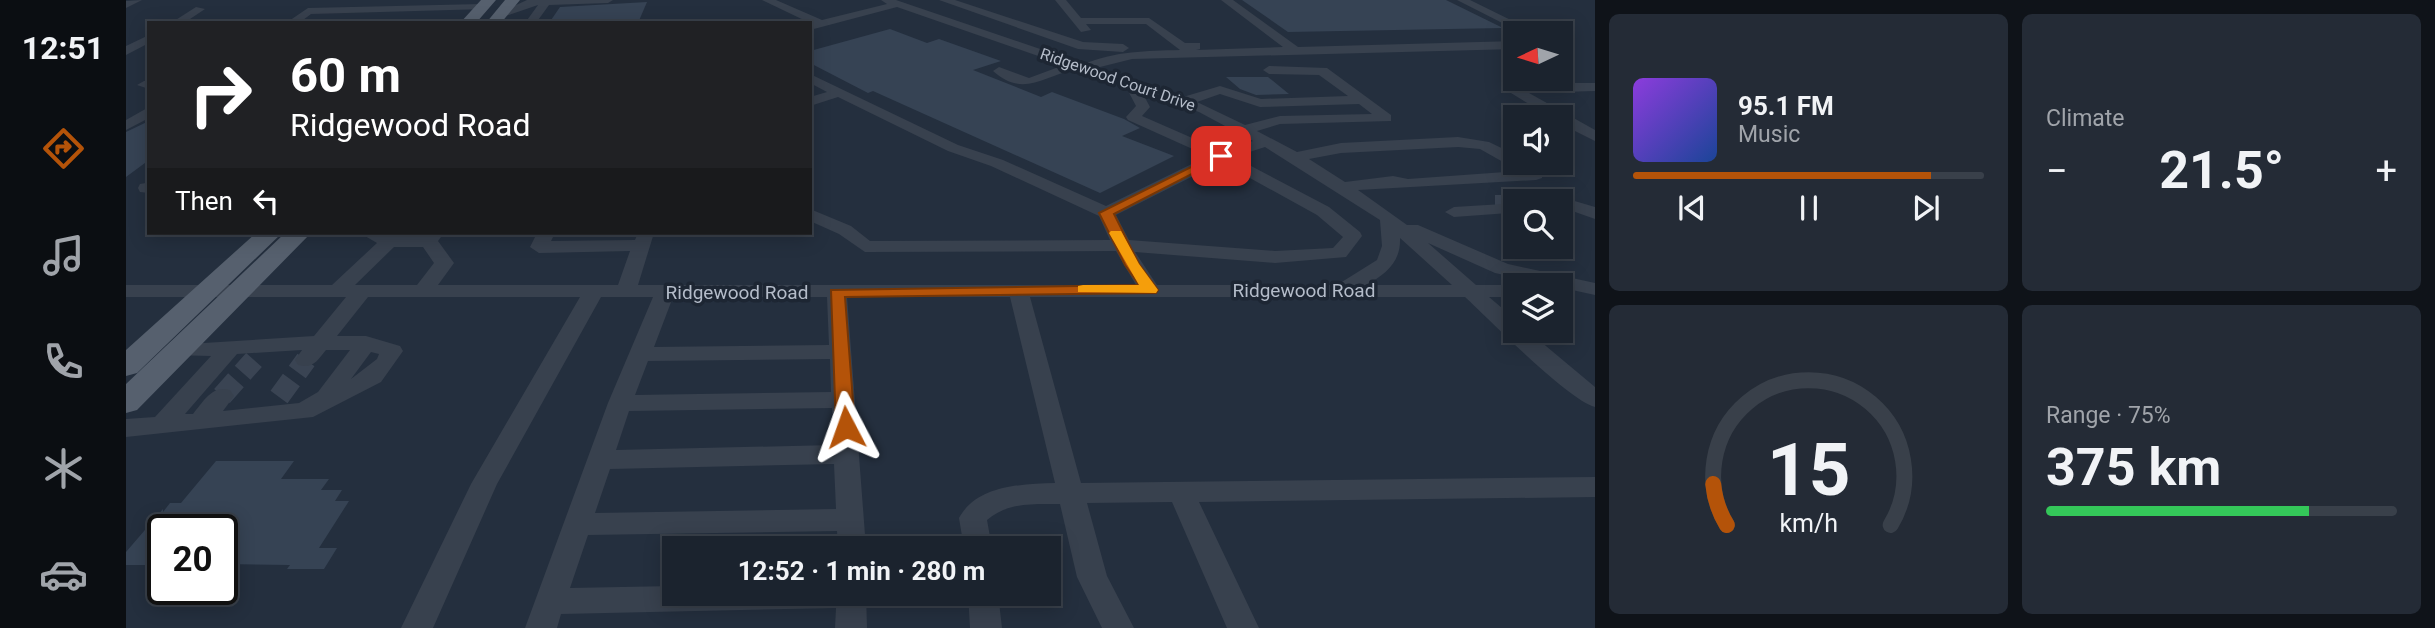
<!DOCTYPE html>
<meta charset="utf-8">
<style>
body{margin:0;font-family:Roboto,sans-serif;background:#242b36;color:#f1f3f6;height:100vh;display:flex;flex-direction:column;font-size:26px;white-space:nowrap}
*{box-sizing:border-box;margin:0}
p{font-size:23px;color:#a0a4aa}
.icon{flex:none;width:38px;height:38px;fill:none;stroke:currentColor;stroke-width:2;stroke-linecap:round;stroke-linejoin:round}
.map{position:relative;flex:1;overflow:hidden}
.panel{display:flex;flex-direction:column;gap:14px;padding:14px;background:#0f1319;width:840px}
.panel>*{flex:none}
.banner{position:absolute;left:21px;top:21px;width:665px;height:214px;border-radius:0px;box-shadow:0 4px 18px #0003,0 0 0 2px #39404a;background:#202124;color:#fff;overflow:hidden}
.needle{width:46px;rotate:266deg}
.tools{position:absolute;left:1377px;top:21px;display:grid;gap:14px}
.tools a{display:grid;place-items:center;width:70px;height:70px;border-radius:0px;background:#1b232e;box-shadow:0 4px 18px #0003,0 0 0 2px #39404a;font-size:35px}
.speed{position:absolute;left:21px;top:514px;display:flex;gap:14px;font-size:35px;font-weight:700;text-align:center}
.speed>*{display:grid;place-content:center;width:91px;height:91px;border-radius:50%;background:#1b232e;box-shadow:0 4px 18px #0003,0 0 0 2px #39404a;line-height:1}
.speed .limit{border:4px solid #111;border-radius:10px;background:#fff;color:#111}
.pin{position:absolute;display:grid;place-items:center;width:60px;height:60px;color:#fff;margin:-30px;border-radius:14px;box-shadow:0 4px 10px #0006}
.me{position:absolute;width:77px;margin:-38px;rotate:356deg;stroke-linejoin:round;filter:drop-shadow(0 0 5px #0008)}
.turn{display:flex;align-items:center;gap:24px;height:147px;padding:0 28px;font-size:32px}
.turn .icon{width:91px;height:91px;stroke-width:2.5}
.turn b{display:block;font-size:49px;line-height:60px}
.then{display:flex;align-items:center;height:66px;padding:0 28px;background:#0003;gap:14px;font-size:26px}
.big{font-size:52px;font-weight:700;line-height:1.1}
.panel .tile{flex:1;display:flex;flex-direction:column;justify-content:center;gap:10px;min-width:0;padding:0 24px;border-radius:10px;background:#242b36}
.panel .dial{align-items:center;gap:0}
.dial svg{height:182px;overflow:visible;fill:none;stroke:#39404a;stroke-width:7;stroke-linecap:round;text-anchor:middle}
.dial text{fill:#f1f3f6;stroke:none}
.song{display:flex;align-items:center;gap:21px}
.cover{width:84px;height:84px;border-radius:10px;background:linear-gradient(135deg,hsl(270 70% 55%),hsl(220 70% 35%))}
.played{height:7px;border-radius:4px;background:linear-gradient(90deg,#b45309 85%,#39404a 85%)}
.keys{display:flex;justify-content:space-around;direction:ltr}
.heat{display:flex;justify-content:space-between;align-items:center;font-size:38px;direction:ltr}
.charge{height:10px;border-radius:5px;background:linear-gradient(90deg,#34c759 75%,#39404a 0)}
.panel .tiles{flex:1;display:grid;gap:14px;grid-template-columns:repeat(2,1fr)}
.trip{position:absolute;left:536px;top:536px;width:399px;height:70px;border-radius:0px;background:#1b232e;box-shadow:0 4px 18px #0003,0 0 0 2px #39404a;font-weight:700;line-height:70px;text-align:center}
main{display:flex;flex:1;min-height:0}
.tab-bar{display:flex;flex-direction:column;width:126px;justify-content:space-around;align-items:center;background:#0b0e12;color:#a0a4aa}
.tab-bar .icon{width:49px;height:49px}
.tab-bar .on{color:#b45309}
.tab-bar b{font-size:32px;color:#f1f3f6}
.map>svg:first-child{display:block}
</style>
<main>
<nav class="tab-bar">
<b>12:51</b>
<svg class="icon on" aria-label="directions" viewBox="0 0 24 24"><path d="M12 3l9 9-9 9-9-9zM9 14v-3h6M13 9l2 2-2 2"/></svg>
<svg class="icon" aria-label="music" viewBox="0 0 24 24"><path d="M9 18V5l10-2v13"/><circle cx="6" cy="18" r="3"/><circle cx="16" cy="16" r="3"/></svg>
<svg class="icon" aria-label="phone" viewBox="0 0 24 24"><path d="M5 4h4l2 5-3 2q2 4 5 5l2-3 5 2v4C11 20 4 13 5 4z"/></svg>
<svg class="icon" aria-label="climate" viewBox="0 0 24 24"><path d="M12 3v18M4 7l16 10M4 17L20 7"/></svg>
<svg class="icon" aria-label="car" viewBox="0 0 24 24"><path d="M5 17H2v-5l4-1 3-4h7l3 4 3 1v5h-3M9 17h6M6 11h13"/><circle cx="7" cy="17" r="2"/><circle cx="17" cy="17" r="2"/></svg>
</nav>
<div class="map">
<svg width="1469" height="628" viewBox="0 0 1469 628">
<rect width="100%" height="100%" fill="#242f3e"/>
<!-- building -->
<path fill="#364354" d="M1116,0H1320L1377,28L1162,32Z
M521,2L512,23H423L434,7Z
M764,29L801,43L813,39L875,61L847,70L915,97L926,92L998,119L1014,128L996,136L1048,156L974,193L747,91L742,93L684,63V51Z
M1100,77H1142L1163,94L1130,95L1114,89Z
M23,121V160L0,177V132Z
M90,461H168L155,479H203L195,490H216L209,501H223L193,548H211L198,569H161L164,565L96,564V530H37V552H31L21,565H0V552L37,509V512L44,503H55Z"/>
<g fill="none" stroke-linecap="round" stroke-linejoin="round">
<!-- minor-tunnel-far1 -->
<path stroke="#3a4453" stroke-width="16" stroke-dasharray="16 8" stroke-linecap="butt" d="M1369,203H1390"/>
<!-- minor-tunnel -->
<path stroke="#3a4453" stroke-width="21" stroke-dasharray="21 10" stroke-linecap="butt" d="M96,396L128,360
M153,397L180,360"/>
<!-- minor -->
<path fill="#38414e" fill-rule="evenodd" d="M16,0L0,8V1Z
M401,0H487L482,3L423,5L410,23H399L412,5L374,18L368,15Z
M636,0H650L696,20L761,4L755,0H770L958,64C990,51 1020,51 1054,50L1020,24H960L965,30L955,32L929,0H940L955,18H1023L1059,43H1074V49L1070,50L1157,47L1095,0H1107L1172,47L1390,41V49L1006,59L970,68L1057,97L1094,86L1135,99L1222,96L1193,75L1143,74L1137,70L1143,66L1201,68L1265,115V121L1154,124L1131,131L1171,152L1215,143L1332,137L1363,142L1390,155V163H1402L1416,172V178L1410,180L1232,190L1281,225H1292L1382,264L1469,283V295L1369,273L1302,243L1350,285H1391L1390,297H1363L1390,320V331H1402L1469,387V407C1441,399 1365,321 1339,297H904L955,483L1469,477V497L1073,502L1133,628H1101L1046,502L961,503L981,576L1008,628H976L951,577L934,504C908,504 882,502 861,520L866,548H838L833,518C851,485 896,484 929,483L884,297H721L740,548H712L711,531L462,535L444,588L548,586V593H740L741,628H709L710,608L435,614L431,628H399L482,403L527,297H475L371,484L307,628H275L345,484L454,297H242L211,336H240L274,346L277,351L255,382L187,417L0,437V419L29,417L85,356L46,355L43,350L46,345L188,336L220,297H0V285H206L251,243L234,233H258L266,236L318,233L312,241L328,263L312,285H492L504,251L413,253L404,247L411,233H429L425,241L509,240L512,233H528L512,285H1010L990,251L739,252L713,234L684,221V209L725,226L744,241L984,240L973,216L865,166L822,151L712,97L684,106V97L701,92L684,83V74L832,145L877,160L980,206L1082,156L1002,120L1000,117L1010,106L1000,87C986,82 962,68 948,70C917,76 897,98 867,71L873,67L903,78L938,65L771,7L684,30V23ZM1016,92L1073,112L1127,141L1096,151L1016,116L1024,107ZM1094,94L1134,107L1233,104L1246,114L1154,116L1119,125L1071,102ZM1139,147L1254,220L1256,246L1251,260L1211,285H1031L1009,252L1149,263L1220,257L1236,236L1234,232L1203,207L1108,157ZM1332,147L1354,149L1393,171L1282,179L1267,176L1219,182L1183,159L1215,153ZM1095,162L1191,215L1217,237L1207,248L1149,251L1003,240L990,215ZM1274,238L1326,285H1240C1260,274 1275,262 1274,238ZM268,247H297L308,263L291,285H229ZM547,297H701L703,345L528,347ZM176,350L169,360L172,365C187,369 191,361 200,350H224L192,392L173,403L97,411L108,396L104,390C86,385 78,401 67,414H59L111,354ZM245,352L253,354L251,359L225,379ZM704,359L705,392L509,395L522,361ZM706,408L707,445L490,450L503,411ZM708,464L710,509L469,513L484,469Z
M813,0H829L957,42L997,44L1003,48L997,52L952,49Z
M1331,0H1344L1411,33H1396Z
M356,4L360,5V9L185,14L173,23H160L182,8Z
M70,7L79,9L58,23H45Z
M23,35V43L0,55V46Z
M18,81H23V89L11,85Z
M1407,83H1469V91L1403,93L1469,130V141L1435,124V117H1424L1385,93Z
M23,107V118L0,130V120Z
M20,183H23V193L14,192L12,188L14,184Z
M1435,197L1469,207V219L1435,207V201H1427Z
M1377,204L1386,209L1383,213L1328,217L1319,212L1328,207Z
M842,593H872L876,628H844Z"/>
<!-- major -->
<path fill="#56606e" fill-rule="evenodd" d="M355,0H370L350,23H334Z
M379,0H394L375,23H360Z
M130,233H156L11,373L0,376V350Z
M159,233H185L11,410L0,413V384Z"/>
</g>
<!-- route -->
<path fill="#b45309" stroke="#753606" stroke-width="2" d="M1091,154L1101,156L988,214L1013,264L1032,290L1030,293L719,297L729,427L726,432H713L710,427L705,290L1013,285L999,265L973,213Z"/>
<!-- slow -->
<path fill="#f59e0b" d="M985,231H995L1013,264L1032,290L1030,293L952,292V286L957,285H1013L983,233Z"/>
<g text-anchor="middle" stroke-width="7" stroke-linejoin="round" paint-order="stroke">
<!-- far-street labels -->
<g font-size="16" fill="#b4bcc9" stroke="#1d2633">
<text transform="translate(992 79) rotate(19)" y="6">Ridgewood Court Drive</text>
</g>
<!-- street labels -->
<g font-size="19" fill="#b4bcc9" stroke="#1d2633">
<text x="1178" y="297">Ridgewood Road</text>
<text x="611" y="299">Ridgewood Road</text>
</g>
</g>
</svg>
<div class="tools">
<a><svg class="needle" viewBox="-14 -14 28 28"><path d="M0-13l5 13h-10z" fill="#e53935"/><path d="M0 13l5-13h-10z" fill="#a0a4aa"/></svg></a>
<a><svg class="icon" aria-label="sound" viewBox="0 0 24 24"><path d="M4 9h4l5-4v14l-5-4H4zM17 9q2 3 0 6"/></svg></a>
<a><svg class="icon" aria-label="search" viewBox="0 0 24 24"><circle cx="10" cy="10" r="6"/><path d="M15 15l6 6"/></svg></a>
<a><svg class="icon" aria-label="layers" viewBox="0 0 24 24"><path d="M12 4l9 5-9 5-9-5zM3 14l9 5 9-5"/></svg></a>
</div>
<div class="speed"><div class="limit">20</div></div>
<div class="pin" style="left:1095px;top:156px;background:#d93025"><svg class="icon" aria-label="arrive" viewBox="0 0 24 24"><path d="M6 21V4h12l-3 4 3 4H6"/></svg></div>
<svg class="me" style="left:720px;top:427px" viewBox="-20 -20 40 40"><path d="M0-17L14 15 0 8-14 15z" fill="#b45309" stroke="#fff" stroke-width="4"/></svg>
<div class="trip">12:52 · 1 min · 280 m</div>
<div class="banner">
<div class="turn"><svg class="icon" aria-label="right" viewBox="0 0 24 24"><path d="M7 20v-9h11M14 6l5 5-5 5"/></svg><div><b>60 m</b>Ridgewood Road</div></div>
<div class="then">Then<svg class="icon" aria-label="left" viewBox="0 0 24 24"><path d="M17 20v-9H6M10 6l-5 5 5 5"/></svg></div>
</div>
</div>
<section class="panel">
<div class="tiles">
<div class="tile">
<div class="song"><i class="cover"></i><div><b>95.1 FM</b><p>Music</p></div></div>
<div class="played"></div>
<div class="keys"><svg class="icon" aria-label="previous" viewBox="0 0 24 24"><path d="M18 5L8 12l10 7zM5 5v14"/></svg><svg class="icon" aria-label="pause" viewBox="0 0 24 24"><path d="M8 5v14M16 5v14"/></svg><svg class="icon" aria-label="next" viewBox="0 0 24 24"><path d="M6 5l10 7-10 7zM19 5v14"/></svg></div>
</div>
<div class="tile"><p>Climate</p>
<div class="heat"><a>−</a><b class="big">21.5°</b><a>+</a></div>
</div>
<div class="tile dial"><svg viewBox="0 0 100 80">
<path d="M14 69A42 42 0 1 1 86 69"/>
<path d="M14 69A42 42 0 0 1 8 51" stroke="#b45309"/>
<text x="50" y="56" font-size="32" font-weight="700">15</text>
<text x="50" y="72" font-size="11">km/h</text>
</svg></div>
<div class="tile"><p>Range · 75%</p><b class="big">375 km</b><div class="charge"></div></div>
</div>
</section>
</main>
